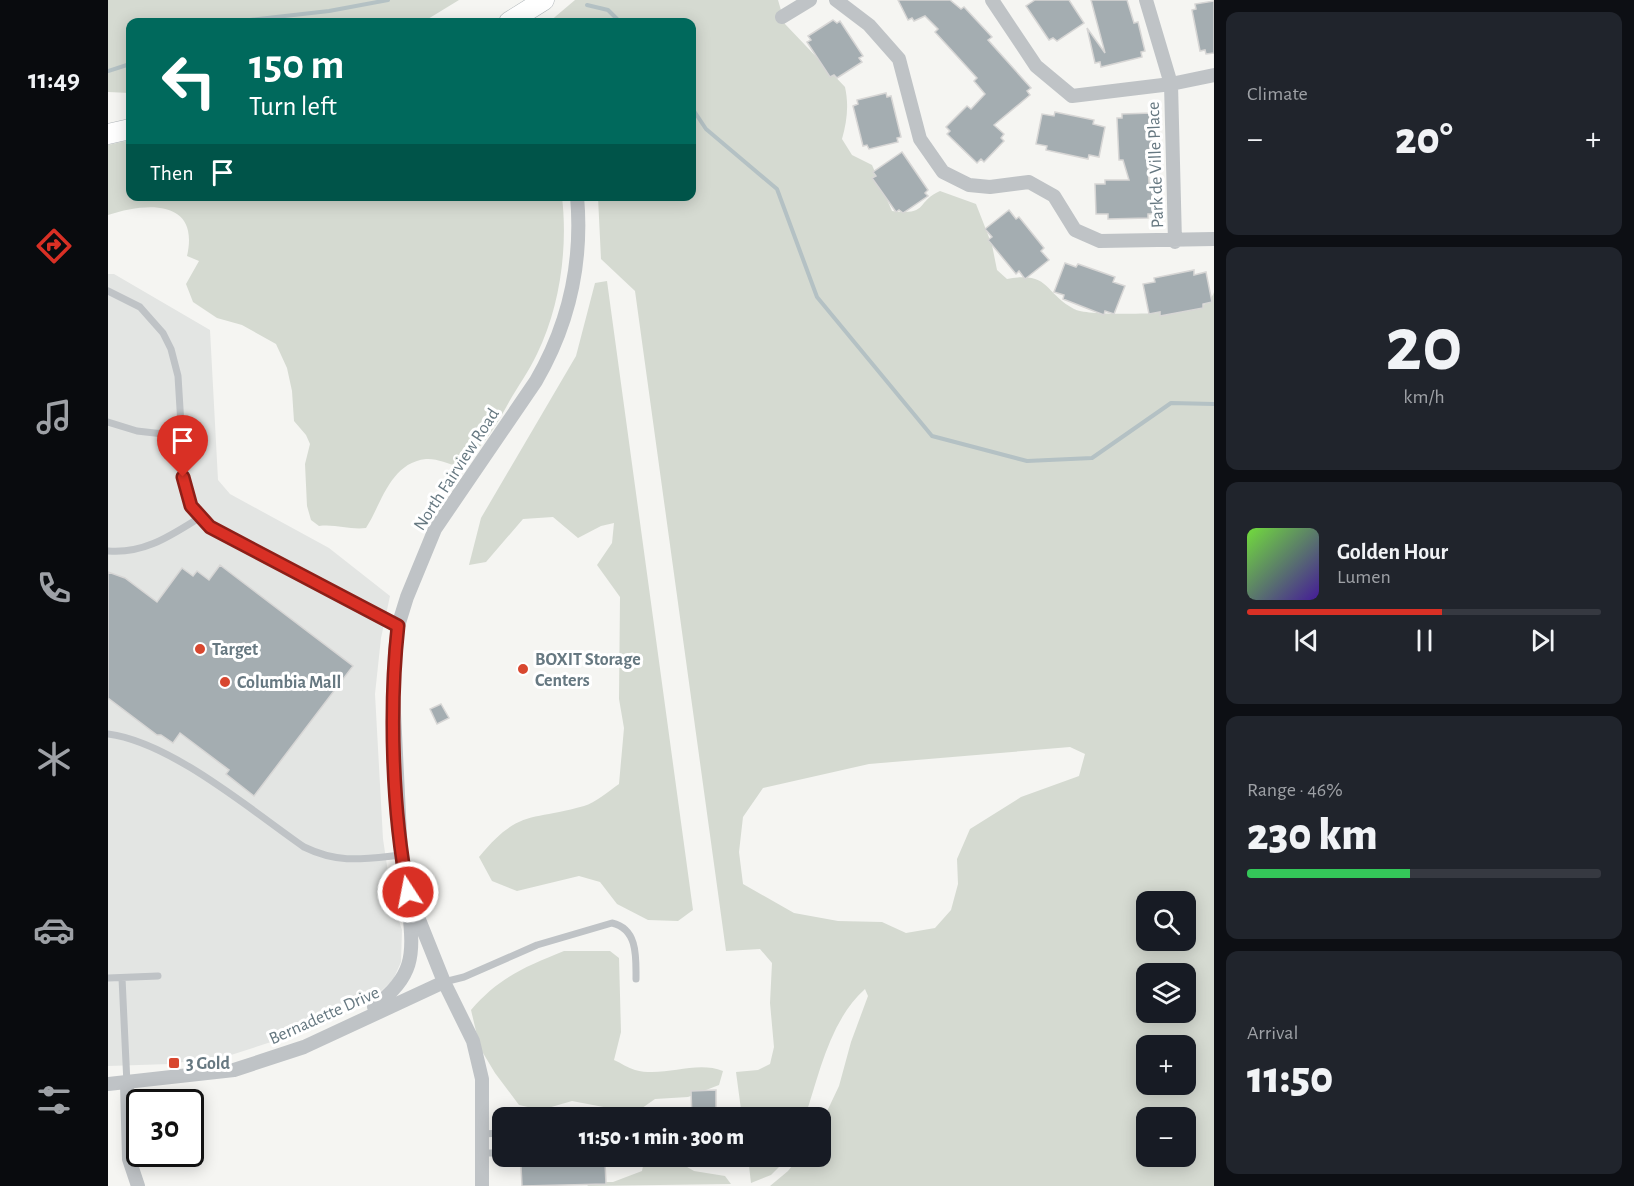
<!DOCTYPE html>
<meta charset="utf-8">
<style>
body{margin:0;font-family:"Alegreya Sans",sans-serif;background:#20242c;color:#f1f3f6;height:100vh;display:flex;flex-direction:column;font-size:22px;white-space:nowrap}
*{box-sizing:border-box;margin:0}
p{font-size:20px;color:#9ea1a6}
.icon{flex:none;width:33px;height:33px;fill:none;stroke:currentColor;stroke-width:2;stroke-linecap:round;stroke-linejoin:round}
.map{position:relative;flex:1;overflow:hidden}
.details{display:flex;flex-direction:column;gap:12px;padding:12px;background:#0d0f14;width:420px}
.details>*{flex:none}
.top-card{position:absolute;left:18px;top:18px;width:570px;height:183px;border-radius:12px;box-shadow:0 3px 15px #0003;background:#00695c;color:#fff;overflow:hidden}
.buttons{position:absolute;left:1028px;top:891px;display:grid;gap:12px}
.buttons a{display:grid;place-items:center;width:60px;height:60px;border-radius:12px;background:#171b24;box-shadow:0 3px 15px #0003;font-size:30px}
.speed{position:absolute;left:18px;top:1089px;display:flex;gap:12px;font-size:30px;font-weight:700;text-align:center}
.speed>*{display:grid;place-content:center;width:78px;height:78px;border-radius:50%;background:#171b24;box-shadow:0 3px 15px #0003;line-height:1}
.speed .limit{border:3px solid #111;border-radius:9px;background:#fff;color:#111}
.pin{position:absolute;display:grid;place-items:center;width:51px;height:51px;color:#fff;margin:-62px -26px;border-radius:50% 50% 50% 0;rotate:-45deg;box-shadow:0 0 6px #0007}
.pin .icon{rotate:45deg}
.me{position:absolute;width:66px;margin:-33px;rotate:349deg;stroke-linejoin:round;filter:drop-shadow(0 0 4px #0008)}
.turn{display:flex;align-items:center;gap:21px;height:126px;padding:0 24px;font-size:27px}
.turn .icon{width:78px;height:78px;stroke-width:2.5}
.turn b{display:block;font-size:42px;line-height:51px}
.then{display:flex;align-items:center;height:57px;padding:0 24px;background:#0003;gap:12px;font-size:22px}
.big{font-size:45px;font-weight:800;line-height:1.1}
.details .widget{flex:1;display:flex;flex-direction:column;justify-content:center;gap:9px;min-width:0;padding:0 21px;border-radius:12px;background:#20242c}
.details .dial{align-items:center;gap:0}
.dial b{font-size:78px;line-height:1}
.song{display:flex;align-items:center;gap:18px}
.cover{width:72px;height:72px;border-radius:9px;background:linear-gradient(135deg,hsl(100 70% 55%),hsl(260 70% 35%))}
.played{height:6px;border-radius:3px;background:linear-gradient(90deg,#d93025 55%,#363941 55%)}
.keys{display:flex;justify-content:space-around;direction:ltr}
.heat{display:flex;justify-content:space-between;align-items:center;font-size:33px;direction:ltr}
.charge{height:9px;border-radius:4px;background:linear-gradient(90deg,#34c759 46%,#363941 0)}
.trip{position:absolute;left:384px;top:1107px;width:339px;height:60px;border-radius:12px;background:#171b24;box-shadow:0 3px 15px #0003;font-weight:800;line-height:60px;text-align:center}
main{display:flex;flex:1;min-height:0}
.dock{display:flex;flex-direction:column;width:108px;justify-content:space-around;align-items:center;background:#090b0e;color:#9ea1a6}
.dock .icon{width:42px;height:42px}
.dock .current{color:#d93025}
.dock b{font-size:27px;color:#f1f3f6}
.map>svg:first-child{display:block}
</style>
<main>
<nav class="dock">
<b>11:49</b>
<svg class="icon current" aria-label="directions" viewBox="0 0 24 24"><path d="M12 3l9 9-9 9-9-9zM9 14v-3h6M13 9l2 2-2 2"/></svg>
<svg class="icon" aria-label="music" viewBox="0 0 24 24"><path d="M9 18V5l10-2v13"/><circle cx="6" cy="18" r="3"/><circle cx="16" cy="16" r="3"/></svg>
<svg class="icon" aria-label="phone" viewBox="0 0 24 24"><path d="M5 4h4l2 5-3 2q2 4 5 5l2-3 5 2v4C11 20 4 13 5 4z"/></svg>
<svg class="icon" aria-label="climate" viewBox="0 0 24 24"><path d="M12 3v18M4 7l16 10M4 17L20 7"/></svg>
<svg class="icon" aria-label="car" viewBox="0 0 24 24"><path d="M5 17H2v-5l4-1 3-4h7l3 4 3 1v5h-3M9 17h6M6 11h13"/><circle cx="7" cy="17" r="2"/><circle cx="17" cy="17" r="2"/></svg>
<svg class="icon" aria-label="filters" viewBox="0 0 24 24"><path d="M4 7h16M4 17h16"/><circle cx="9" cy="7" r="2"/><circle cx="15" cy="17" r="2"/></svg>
</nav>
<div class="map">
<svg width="1106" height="1186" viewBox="0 0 1106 1186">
<rect width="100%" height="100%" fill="#f5f5f2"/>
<!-- built -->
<path fill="#e3e5e3" d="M0,274H6L102,330L110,480L122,494L221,548L282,596L273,638L267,694L275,839L284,899L294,930L293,962L285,980L271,993L194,1032L123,1055L62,1064L0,1066Z"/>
<!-- green -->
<path fill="#d5dad1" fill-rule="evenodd" d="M0,0H351L315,22H22V93L0,92Z
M467,0H670L677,24L737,87C741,105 739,121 734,139L744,155L764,165L784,211C821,216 808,201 832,191L868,204L884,245L889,270L899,279C942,271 936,293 966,309C980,317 1074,314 1090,308C1097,305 1104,299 1106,292V1186H662L680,1171L691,1157L712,1156L713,1124L731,1086L743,1042L760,996L757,989C722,1020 711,1075 697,1117H634L628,1072L650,1070L662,1064L666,1047L662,1003L664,963L652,949L618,951L527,291L493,259L490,197L584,196V22H441ZM962,747L977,754L971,776L913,797L862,829L849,859L850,884L843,910L827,928L798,933L774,922L730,921L686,913L635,884L631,852L635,817L655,788L761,764ZM1038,902H1077V940H1038ZM1038,974H1077V1012H1038ZM1038,1046H1077V1084H1038ZM1038,1118H1077V1156H1038Z
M22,140V196L454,197C460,248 452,307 429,354C421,371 410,386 401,402C388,426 373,451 350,466C340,464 328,458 318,459C282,463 274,503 258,528C242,530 228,524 211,526L203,520L199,506L197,464L202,444L198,435L186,421L184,391L179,368L168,344L134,325L109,318L85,302L78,284L91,261L79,256C92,199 39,202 0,215V145Z
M499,281L585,910L570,921L540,920L509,904L492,882L471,876L409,891L384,881L371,857C410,809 423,821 476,806C487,803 501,791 511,784L516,728L511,699L512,597L489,565L504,543L506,523L493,526L470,538L445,517L415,519L378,562L361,565L373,518L468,356L487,283Z
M456,951H502L511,958L513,1032L506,1060C513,1063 520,1068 527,1070C556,1078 587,1060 615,1071L611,1085L580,1097L547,1099L527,1113L464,1101L433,1110L411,1105L387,1073L372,1048L363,1010C391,977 417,967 456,951Z
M537,1156L562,1157L586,1171L617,1176L623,1184L479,1186L484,1182H505L534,1171Z
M640,1157V1156L681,1157L663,1175L643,1183Z"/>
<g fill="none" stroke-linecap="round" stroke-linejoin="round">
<!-- stream -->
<path stroke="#b4c1c4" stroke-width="4" d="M479,5L500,10L510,20L518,22
M124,22L221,11L280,0
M0,71L22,64
M584,108L598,129L669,189L709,297L824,436L919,461L984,458L1063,403L1106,404"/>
</g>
<!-- building -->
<path fill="#a4adb1" stroke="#d7d6d5" stroke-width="1.5" d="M790,0H842L853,9L856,7L884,37L880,40L923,88L919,91L922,95L886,125L896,134L893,138L896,141L876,162L873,159L869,163L839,134L842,131L838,127L859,106L863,109L877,94L866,81L869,78L827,32L830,29L817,16L806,21L804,18L800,20Z
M927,0H961L976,23L949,41L945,38L941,40L918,6Z
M983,0H1019L1026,23L1030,22L1037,51L1033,52L1034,57L993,67L992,62L987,63L979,28L997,53Z
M1106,1V53L1098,54L1097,50L1092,51L1084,10L1088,9L1087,4Z
M725,20L729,23L732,21L755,56L751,58L754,62L729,78L726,75L722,77L699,42L703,40L700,36Z
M778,93L779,97L783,96L793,137L789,138L790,142L761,149L759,145L755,146L745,106L750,104L749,100Z
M947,112L986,120L985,124L997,127L991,157L981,155L980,159L938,150L939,146L928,144L934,114L946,116Z
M1044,113V117H1048L1050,159H1045V164H1040L1041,183H1052V214H1040V218L1000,219V214H988L987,184H997V180H1021L1015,160H1011L1009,118H1014V114Z
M794,152L820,190L817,193L820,196L795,213L791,210L788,212L764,178L768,176L765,172Z
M901,210L908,219L911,217L936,248L933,251L941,260L917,279L911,271L908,274L880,240L884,237L877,229Z
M957,263L968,267L970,264L1007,277L1005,282L1017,286L1006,314L997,311L996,315L955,299L956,295L946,292Z
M1086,270V275L1098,272L1104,302L1095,304V308L1052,316V312L1041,314L1035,284L1047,282L1046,278Z
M112,565L245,666L146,796L118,774L121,770L72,733L65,743L53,735H49L0,698V572L17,578L49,602L74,568L85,576L89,571L101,580Z
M333,704L341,718L329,724L322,709Z
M608,1090V1118H584L583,1091Z
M497,1162L498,1184L414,1186L413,1166Z"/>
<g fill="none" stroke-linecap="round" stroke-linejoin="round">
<defs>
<path id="secondary" d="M401,22L436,0
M0,134L22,129"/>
</defs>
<!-- secondary casing -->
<use href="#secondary" stroke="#afb5b9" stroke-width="21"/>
<!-- lane -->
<path stroke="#bfc3c6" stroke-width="7" d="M0,291L32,307L55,333L63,349L70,376L77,490L91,518L116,536L290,626
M0,422L29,431L73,436
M0,551C36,554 62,536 91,518
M0,734C63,742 144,811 196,847C231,864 255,859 293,855
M0,978L50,976
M14,978L19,1084
M336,982L356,977L429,945L504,923C530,929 528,957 528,979
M374,1134L394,1133
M374,1153H394"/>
<!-- street -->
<path stroke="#bfc3c6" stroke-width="14" d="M728,0L761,25L791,59L812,139L835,172L861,185L882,187L921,182L946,196L967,230L992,241L1106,239
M884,0L928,66L964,96L1063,84L1106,75
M1038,0L1063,84L1067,242
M674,17L702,0
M266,1007C306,975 306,958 301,909
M0,1084L126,1070L196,1047L336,982
M19,1084L21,1159L30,1186
M374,1186V1079L365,1041L336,982L300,892L293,855L285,693L287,651L290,626L299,597L327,529L428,381C461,324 475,263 469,196"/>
<!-- secondary -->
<use href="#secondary" stroke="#fff" stroke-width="20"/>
</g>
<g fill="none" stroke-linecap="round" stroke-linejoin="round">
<defs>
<path id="route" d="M75,477L83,506L102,527L290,626C281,708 284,811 300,892"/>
</defs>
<!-- route casing -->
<use href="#route" stroke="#8d1f18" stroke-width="15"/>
<!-- route -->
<use href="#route" stroke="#d93025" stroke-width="10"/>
</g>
<!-- markers -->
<g fill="#d8472f" stroke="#fff" stroke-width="2">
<circle cx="92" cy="649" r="6"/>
<circle cx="415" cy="669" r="6"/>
<circle cx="117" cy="682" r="6"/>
<rect x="60" y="1057" width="12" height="12" rx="3"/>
</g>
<g text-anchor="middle" stroke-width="6" stroke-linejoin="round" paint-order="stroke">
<!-- street labels -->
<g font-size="18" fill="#667881" stroke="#fff">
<text transform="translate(1047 165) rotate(-92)" y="6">Park de Ville Place</text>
<text transform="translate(348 469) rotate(-57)" y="6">North Fairview Road</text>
<text transform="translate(216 1015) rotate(-24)" y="6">Bernadette Drive</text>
</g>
<!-- poi labels -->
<g font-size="18" font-weight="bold" fill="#667881" stroke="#fff" text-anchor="start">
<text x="104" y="655">Target</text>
<text x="427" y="665">BOXIT Storage<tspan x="427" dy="21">Centers</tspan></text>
<text x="129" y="688">Columbia Mall</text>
<text x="78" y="1069">3 Gold</text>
</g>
</g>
</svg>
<div class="buttons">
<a><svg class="icon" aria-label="search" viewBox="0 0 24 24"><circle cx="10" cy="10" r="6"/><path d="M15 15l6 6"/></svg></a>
<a><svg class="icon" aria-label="layers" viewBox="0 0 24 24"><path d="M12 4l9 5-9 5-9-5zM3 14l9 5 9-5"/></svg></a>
<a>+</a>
<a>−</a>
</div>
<div class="speed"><div class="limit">30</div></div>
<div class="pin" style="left:75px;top:477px;background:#d93025"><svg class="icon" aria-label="arrive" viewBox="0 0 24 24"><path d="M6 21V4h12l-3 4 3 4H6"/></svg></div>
<svg class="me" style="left:300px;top:892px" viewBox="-20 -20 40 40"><circle r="17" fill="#d93025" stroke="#fff" stroke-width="3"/><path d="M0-11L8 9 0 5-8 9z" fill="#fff"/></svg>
<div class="trip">11:50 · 1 min · 300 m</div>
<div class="top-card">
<div class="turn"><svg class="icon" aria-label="left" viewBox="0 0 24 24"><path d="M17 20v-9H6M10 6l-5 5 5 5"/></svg><div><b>150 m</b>Turn left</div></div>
<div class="then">Then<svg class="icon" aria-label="arrive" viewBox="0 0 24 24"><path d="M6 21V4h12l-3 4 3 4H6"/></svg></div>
</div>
</div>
<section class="details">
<div class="widget"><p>Climate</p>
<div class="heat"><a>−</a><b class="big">20°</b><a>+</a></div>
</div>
<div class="widget dial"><b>20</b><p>km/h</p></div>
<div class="widget">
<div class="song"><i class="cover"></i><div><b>Golden Hour</b><p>Lumen</p></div></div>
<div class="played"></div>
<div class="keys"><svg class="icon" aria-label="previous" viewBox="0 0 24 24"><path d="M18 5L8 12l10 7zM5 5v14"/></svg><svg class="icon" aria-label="pause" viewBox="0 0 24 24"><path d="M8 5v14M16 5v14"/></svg><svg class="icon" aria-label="next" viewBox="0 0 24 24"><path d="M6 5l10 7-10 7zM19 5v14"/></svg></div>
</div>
<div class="widget"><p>Range · 46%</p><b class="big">230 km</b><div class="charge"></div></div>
<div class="widget"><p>Arrival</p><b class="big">11:50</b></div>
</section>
</main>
